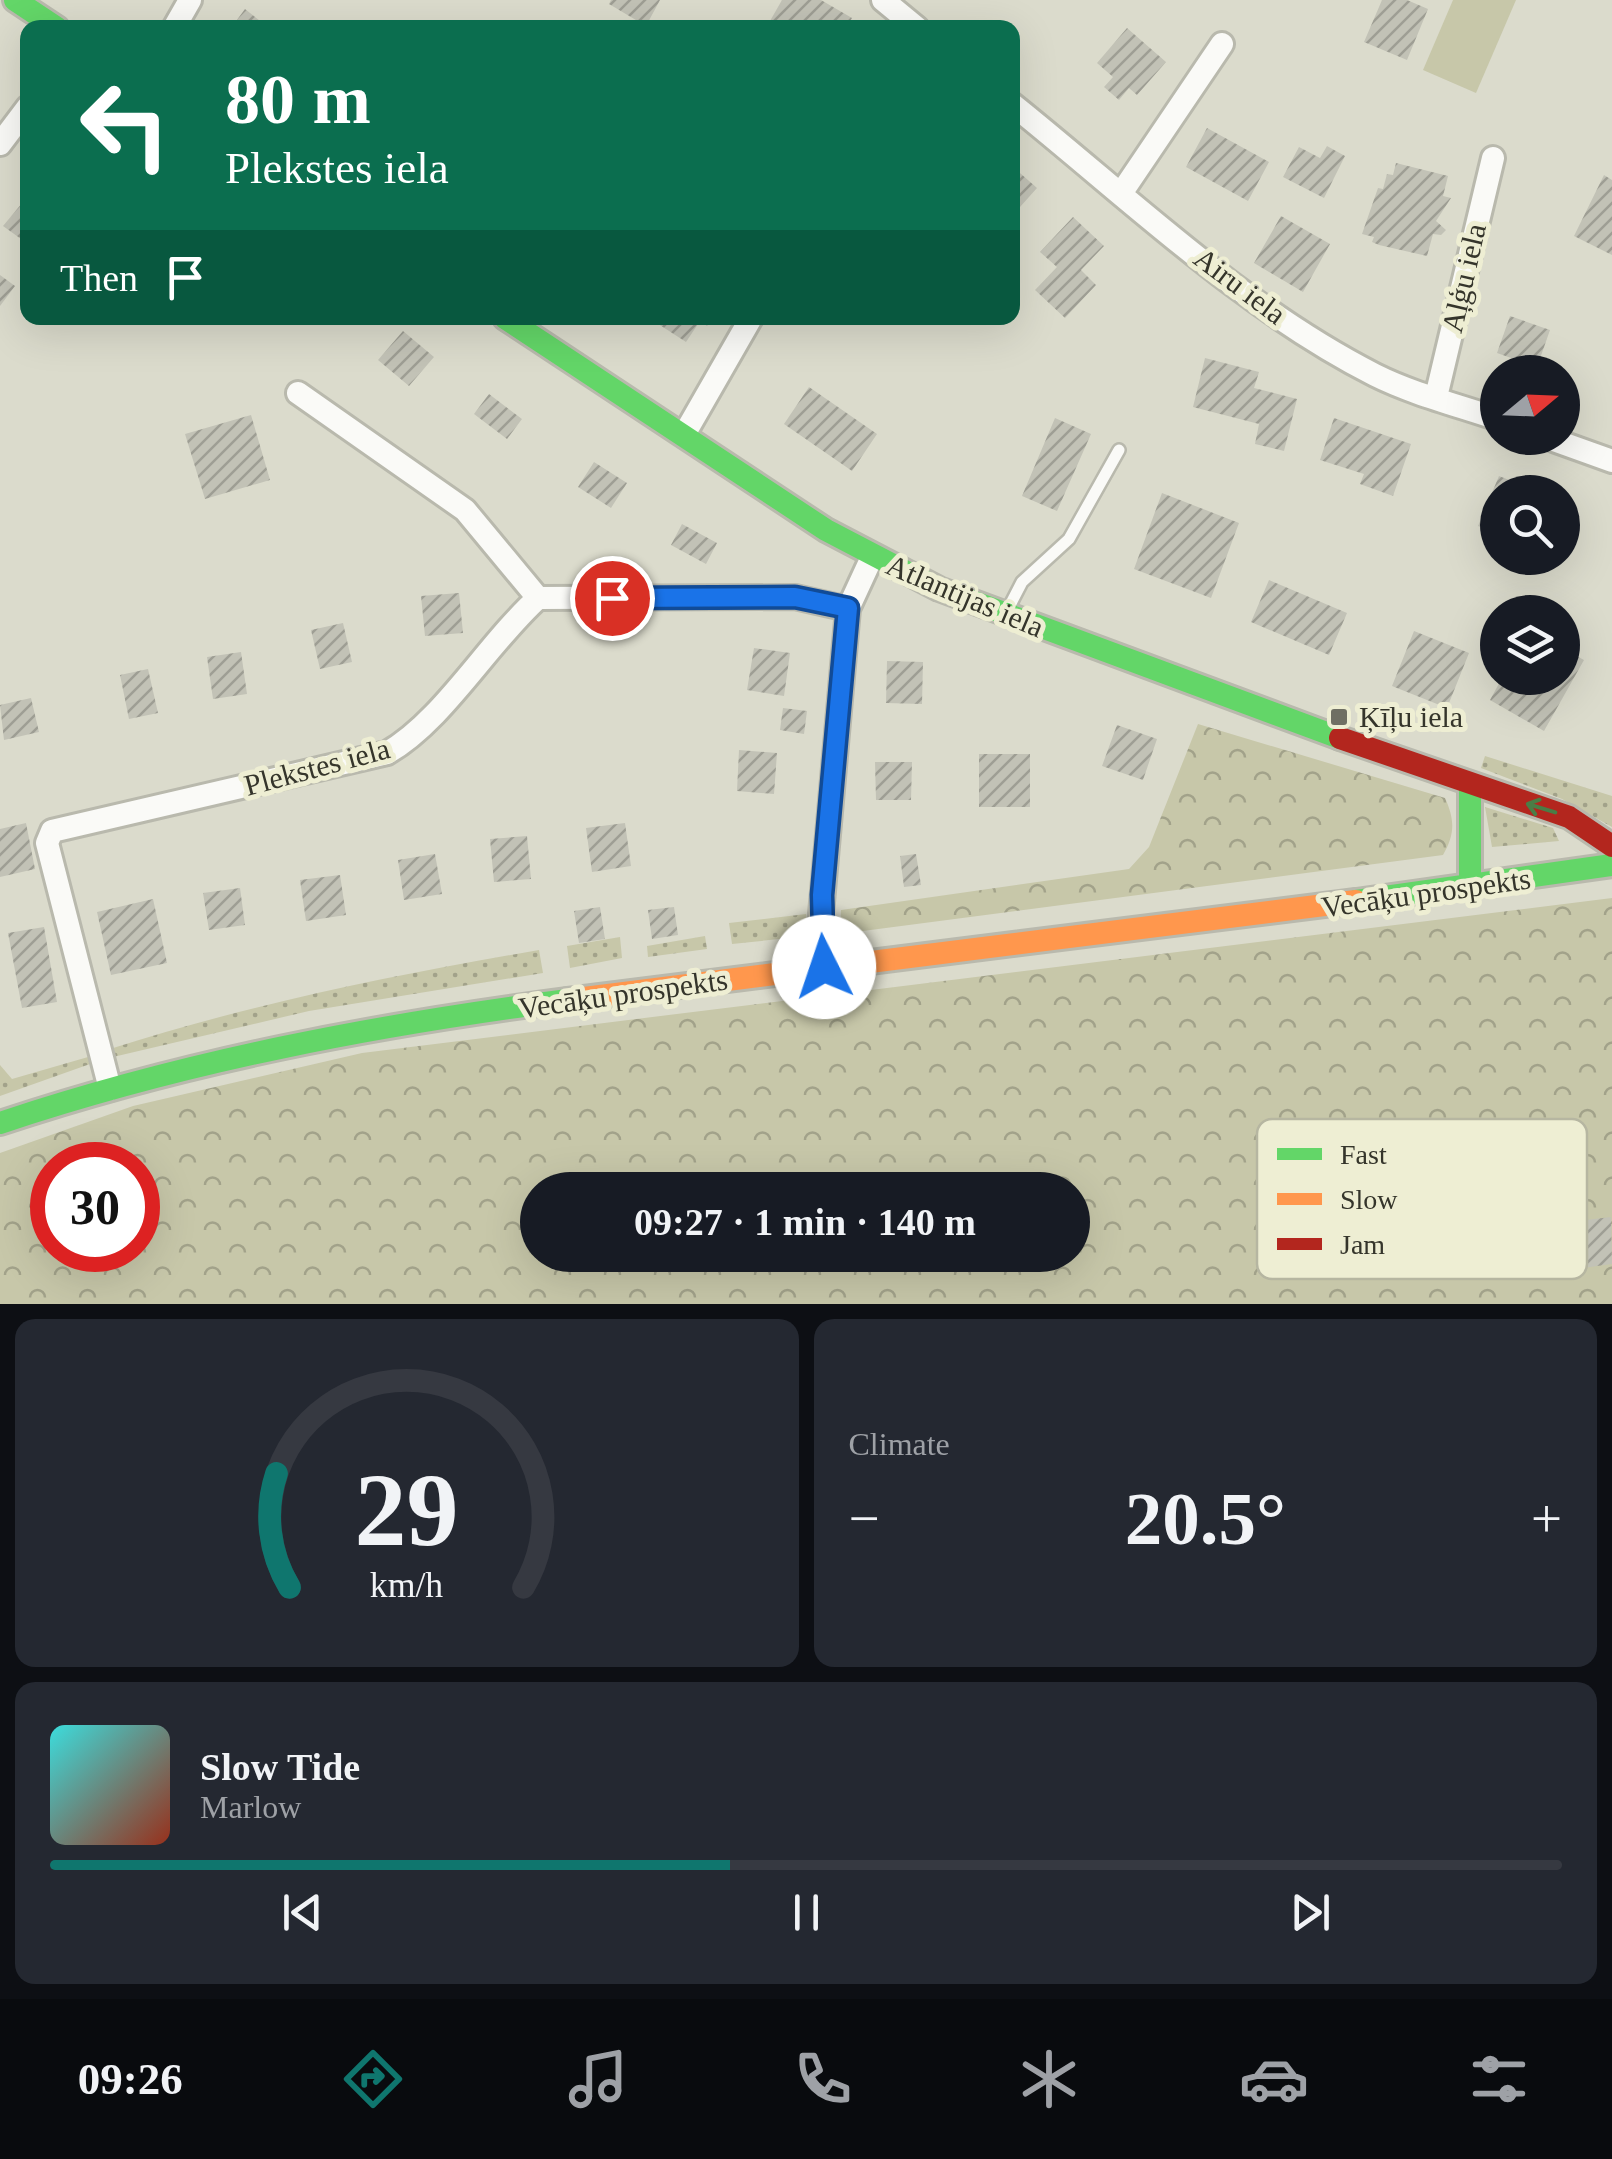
<!DOCTYPE html>
<meta charset="utf-8">
<style>
body{margin:0;font-family:"Times New Roman",serif;background:#242831;color:#f1f3f6;height:100vh;display:flex;flex-direction:column;font-size:38px;white-space:nowrap}
*{box-sizing:border-box;margin:0}
p{font-size:32px;color:#9ea1a6}
.icon{flex:none;width:55px;height:55px;fill:none;stroke:currentColor;stroke-width:2;stroke-linecap:round;stroke-linejoin:round}
.map{position:relative;height:1304px;overflow:hidden}
.drawer{display:flex;flex-direction:column;gap:15px;padding:15px;background:#0d0f14;flex:1}
.drawer>*{flex:none}
.hud{position:absolute;left:20px;top:20px;width:1000px;height:305px;border-radius:20px;box-shadow:0 10px 40px #0002;background:#0b6e4f;color:#fff;overflow:hidden}
.needle{width:65px;rotate:71deg}
.buttons{position:absolute;left:1480px;top:355px;display:grid;gap:20px}
.buttons a{display:grid;place-items:center;width:100px;height:100px;border-radius:50%;background:#171b24;box-shadow:0 10px 40px #0002;font-size:50px}
.speed{position:absolute;left:30px;top:1142px;display:flex;gap:20px;font-size:50px;font-weight:700;text-align:center}
.speed>*{display:grid;place-content:center;width:130px;height:130px;border-radius:50%;background:#171b24;box-shadow:0 10px 40px #0002;line-height:1}
.speed .limit{border:15px solid #d22;background:#fff;color:#111}
.pin{position:absolute;display:grid;place-items:center;width:85px;height:85px;color:#fff;margin:-42px;border:5px solid #fff;border-radius:50%;box-shadow:0 2px 10px #0007}
.me{position:absolute;width:110px;margin:-55px;rotate:356deg;stroke-linejoin:round;filter:drop-shadow(0 0 8px #0008)}
.turn{display:flex;align-items:center;gap:35px;height:210px;padding:0 40px;font-size:45px}
.turn .icon{width:130px;height:130px;stroke-width:2.5}
.turn b{display:block;font-size:70px;line-height:85px}
.then{display:flex;align-items:center;height:95px;padding:0 40px;background:#0003;gap:20px;font-size:38px}
.big{font-size:75px;font-weight:800;line-height:1.1}
.drawer .tile{flex:1;display:flex;flex-direction:column;justify-content:center;gap:15px;min-width:0;padding:0 35px;border-radius:20px;background:#242831}
.drawer .dial{align-items:center;gap:0}
.dial svg{height:260px;overflow:visible;fill:none;stroke:#363941;stroke-width:7;stroke-linecap:round;text-anchor:middle}
.dial text{fill:#f1f3f6;stroke:none}
.song{display:flex;align-items:center;gap:30px}
.cover{width:120px;height:120px;border-radius:15px;background:linear-gradient(135deg,hsl(180 70% 55%),hsl(10 70% 35%))}
.played{height:10px;border-radius:5px;background:linear-gradient(90deg,#0f766e 45%,#363941 45%)}
.keys{display:flex;justify-content:space-around;direction:ltr}
.heat{display:flex;justify-content:space-between;align-items:center;font-size:55px;direction:ltr}
.drawer .tiles{flex:1;display:grid;gap:15px;grid-template-columns:1fr 1fr}
.tile:last-child{grid-column:span 2}
.trip{position:absolute;left:520px;top:1172px;width:570px;height:100px;border-radius:50px;background:#171b24;box-shadow:0 10px 40px #0002;font-weight:800;line-height:100px;text-align:center}
.dock{display:flex;height:160px;justify-content:space-around;align-items:center;background:#090b0e;color:#9ea1a6}
.dock .icon{width:70px;height:70px}
.dock .selected{color:#0f766e}
.dock b{font-size:45px;color:#f1f3f6}
.map>svg:first-child{display:block}
</style>
<div class="map">
<svg width="1612" height="1304" viewBox="0 0 1612 1304">
<defs>
<pattern id="grass-dots" width="8" height="8" patternUnits="userSpaceOnUse" patternTransform="scale(2.5)"><rect width="8" height="8" fill="#c7c7a9"/><path d="M2 2h.1M6 6h.1" fill="none" stroke="#a2a28a" stroke-width="1.8" stroke-linecap="round"/></pattern>
<pattern id="forest-crowns" width="20" height="18" patternUnits="userSpaceOnUse" patternTransform="scale(2.5)"><rect width="20" height="18" fill="#c7c7a9"/><path d="M2 6a3 3 0 1 1 6 0M12 15a3 3 0 1 1 6 0" fill="none" stroke="#a2a28a"/></pattern>
<pattern id="building-hatch" width="6" height="6" patternUnits="userSpaceOnUse" patternTransform="scale(2.5)"><rect width="6" height="6" fill="#c2c2b6"/><path d="M-1 1l2-2M0 6l6-6M5 7l2-2" fill="none" stroke="#9e9e94"/></pattern>
</defs>
<rect width="100%" height="100%" fill="#dbdbcc"/>
<!-- grass -->
<path fill="url(#grass-dots)" d="M1485,756L1612,796V827L1562,799L1481,768Z
M1485,807L1553,828L1559,841L1492,847Z
M806,914L808,936L732,944L729,923Z
M705,936L707,949L648,957L647,946Z
M620,937L622,958L570,968L567,946Z
M539,950L543,973L309,1011L113,1057L110,1049C250,1004 394,975 539,950Z
M88,1057L90,1064L0,1096V1065L12,1079Z"/>
<!-- forest -->
<path fill="url(#forest-crowns)" fill-rule="evenodd" d="M1198,724L1445,798C1455,820 1455,834 1443,855L840,934L841,910L1129,869L1149,847Z
M1612,898V1304H0V1153L133,1106L362,1053ZM52,1165H138V1250H52ZM538,1190H1072V1255H538Z"/>
<!-- garden -->
<path fill="#c7c7a9" d="M1453,0H1516L1476,93L1423,70Z"/>
<!-- building -->
<path fill="url(#building-hatch)" d="M611,0H660L646,26L609,4Z
M782,0H821L852,18L846,28H766Z
M1382,0H1407L1428,9L1407,60L1364,42Z
M245,9L269,28H231Z
M1127,28L1166,62L1137,95L1129,88L1119,100L1104,87L1113,77L1097,63Z
M1207,128L1269,162L1248,201L1186,167Z
M1327,146L1345,156L1324,198L1283,177L1299,147L1320,158Z
M1396,163L1448,176L1443,196L1451,198L1436,221L1446,230L1441,235L1433,234L1427,256L1379,245L1372,242L1374,237L1362,234L1378,188L1383,189L1387,174L1393,175Z
M1012,166L1037,188L1012,216Z
M1604,175L1612,180V255L1574,236Z
M28,196V244L3,226Z
M1281,216L1330,244L1303,292L1254,263Z
M1073,217L1104,246L1081,270L1096,285L1065,318L1035,290L1057,267L1040,252Z
M0,275L15,286L0,306Z
M1510,316L1550,330L1537,367L1497,353Z
M649,318H712L707,326L700,321L686,342Z
M403,331L434,357L409,386L378,360Z
M1205,358L1259,372L1254,388L1297,399L1284,451L1255,444L1259,424L1193,407Z
M809,387L877,434L852,471L784,424Z
M489,394L522,419L507,439L474,414Z
M251,415L270,480L205,499L185,434Z
M1055,418L1091,434L1057,511L1022,496Z
M1334,418L1411,444L1393,496L1360,484L1364,474L1320,460Z
M594,462L627,483L611,508L578,487Z
M1499,476L1540,492H1498V534L1478,526Z
M1162,493L1239,523L1211,598L1134,569Z
M682,524L717,543L706,564L671,545Z
M1269,580L1347,613L1329,655L1251,622Z
M459,593L463,633L425,636L421,596Z
M343,623L352,662L320,669L311,630Z
M1414,631L1469,653L1447,708L1392,686Z
M754,648L790,653L784,696L747,690Z
M1562,648L1584,660L1544,731L1490,700L1502,678H1562Z
M241,652L247,694L213,699L207,657Z
M887,661L923,662L922,704L886,703Z
M148,669L158,713L129,719L120,675Z
M31,698L39,732L4,740L0,705Z
M783,708L807,711L804,734L780,730Z
M1117,725L1157,739L1143,780L1102,766Z
M739,750L777,753L774,794L737,791Z
M979,754H1030V807H979Z
M875,762H912L911,800H876Z
M26,823L35,869L0,877V829Z
M625,823L631,866L592,872L586,828Z
M527,836L531,879L494,882L490,839Z
M435,854L442,894L404,900L398,860Z
M916,854L921,885L904,887L900,856Z
M340,875L346,915L306,921L300,880Z
M240,888L245,925L209,930L203,893Z
M153,899L167,963L111,975L97,912Z
M600,907L605,939L579,943L574,911Z
M674,907L678,935L652,939L648,910Z
M44,927L57,1002L22,1008L8,933Z
M1611,1217L1612,1264L1575,1269L1569,1222Z"/>
<g fill="none" stroke-linecap="round" stroke-linejoin="round">
<defs>
<path id="lane" d="M1006,613L1022,582L1069,539L1119,450"/>
<path id="street" d="M883,0L917,28
M174,28L190,0
M1012,104C1128,197 1241,307 1375,375C1413,394 1457,405 1498,419
M0,144L28,107
M1122,192L1222,44
M298,393L465,510L538,598
M1436,397L1493,158
M685,433L751,318
M1548,438L1612,461
M824,967L820,925L848,609L872,557
M110,1089L47,843L52,831L387,753C443,721 487,644 538,598L795,597L848,609"/>
<path id="fast" d="M15,0L57,28
M505,318L826,530L939,589L1340,738
M1470,786V887
M1356,901L1612,865
M0,1123C186,1061 375,1025 568,1000"/>
<path id="slow" d="M568,1000L1356,901"/>
<path id="jam" d="M1340,738L1569,817L1612,846"/>
</defs>
<!-- lane casing -->
<use href="#lane" stroke="#b9b9ad" stroke-width="16"/>
<!-- street casing -->
<use href="#street" stroke="#b9b9ad" stroke-width="28"/>
<!-- fast casing -->
<use href="#fast" stroke="#b9b9ad" stroke-width="28"/>
<!-- slow casing -->
<use href="#slow" stroke="#b9b9ad" stroke-width="28"/>
<!-- jam casing -->
<use href="#jam" stroke="#b9b9ad" stroke-width="28"/>
<!-- lane -->
<use href="#lane" stroke="#fafaf7" stroke-width="11"/>
<!-- street -->
<use href="#street" stroke="#fafaf7" stroke-width="22"/>
<!-- fast -->
<use href="#fast" stroke="#63d668" stroke-width="22"/>
<!-- slow -->
<use href="#slow" stroke="#ff974d" stroke-width="22"/>
<!-- jam -->
<use href="#jam" stroke="#b3261e" stroke-width="22"/>
</g>
<!-- one-way arrows -->
<defs><path id="oneway-shaft" d="M-6 0H5M1.5-3L5.5 0L1.5 3" fill="none" stroke-width="1.6" stroke-linecap="round" stroke-linejoin="round" transform="scale(2.5)"/></defs>
<use stroke="#4a7d46" href="#oneway-shaft" transform="translate(1541 808) rotate(-163)"/>
<g fill="none" stroke-linecap="round" stroke-linejoin="round">
<defs>
<path id="route" d="M612,598L795,597L848,608L822,895L824,967"/>
</defs>
<!-- route casing -->
<use href="#route" stroke="#114b97" stroke-width="25"/>
<!-- route -->
<use href="#route" stroke="#1a73e8" stroke-width="18"/>
</g>
<!-- markers -->
<rect fill="#6f6f63" stroke="#eeeed3" stroke-width="4" x="1329" y="707" width="20" height="20" rx="5"/>
<g text-anchor="middle" stroke-width="10" stroke-linejoin="round" paint-order="stroke">
<!-- street labels -->
<g font-size="30" fill="#35352b" stroke="#eeeed3">
<text transform="translate(1464 278) rotate(-77)" y="10">Aļģu iela</text>
<text transform="translate(1240 286) rotate(37)" y="10">Airu iela</text>
<text transform="translate(965 596) rotate(23)" y="10">Atlantijas iela</text>
<text transform="translate(317 767) rotate(-15)" y="10">Plekstes iela</text>
<text transform="translate(1426 893) rotate(-8)" y="10">Vecāķu prospekts</text>
<text transform="translate(623 994) rotate(-8)" y="10">Vecāķu prospekts</text>
</g>
<!-- poi labels -->
<g font-size="30" fill="#35352b" stroke="#eeeed3" text-anchor="start">
<text x="1359" y="727">Ķīļu iela</text>
</g>
</g>
<!-- legend -->
<rect x="1257" y="1119" width="330" height="160" rx="15" fill="#eeeed3" stroke="#b6b6a1" stroke-width="2.5"/>
<rect x="1277" y="1148" width="45" height="12" fill="#63d668"/>
<rect x="1277" y="1193" width="45" height="12" fill="#ff974d"/>
<rect x="1277" y="1238" width="45" height="12" fill="#b3261e"/>
<g font-size="28" fill="#35352b">
<text x="1340" y="1164">Fast</text>
<text x="1340" y="1209">Slow</text>
<text x="1340" y="1254">Jam</text>
</g>
</svg>
<div class="buttons">
<a><svg class="needle" viewBox="-14 -14 28 28"><path d="M0-13l5 13h-10z" fill="#e53935"/><path d="M0 13l5-13h-10z" fill="#9ea1a6"/></svg></a>
<a><svg class="icon" aria-label="search" viewBox="0 0 24 24"><circle cx="10" cy="10" r="6"/><path d="M15 15l6 6"/></svg></a>
<a><svg class="icon" aria-label="layers" viewBox="0 0 24 24"><path d="M12 4l9 5-9 5-9-5zM3 14l9 5 9-5"/></svg></a>
</div>
<div class="speed"><div class="limit">30</div></div>
<div class="pin" style="left:612px;top:598px;background:#d93025"><svg class="icon" aria-label="arrive" viewBox="0 0 24 24"><path d="M6 21V4h12l-3 4 3 4H6"/></svg></div>
<svg class="me" style="left:824px;top:967px" viewBox="-20 -20 40 40"><circle r="19" fill="#fff"/><path d="M0-13L10 11 0 6-10 11z" fill="#1a73e8"/></svg>
<div class="trip">09:27 · 1 min · 140 m</div>
<div class="hud">
<div class="turn"><svg class="icon" aria-label="left" viewBox="0 0 24 24"><path d="M17 20v-9H6M10 6l-5 5 5 5"/></svg><div><b>80 m</b>Plekstes iela</div></div>
<div class="then">Then<svg class="icon" aria-label="arrive" viewBox="0 0 24 24"><path d="M6 21V4h12l-3 4 3 4H6"/></svg></div>
</div>
</div>
<section class="drawer">
<div class="tiles">
<div class="tile dial"><svg viewBox="0 0 100 80">
<path d="M14 69A42 42 0 1 1 86 69"/>
<path d="M14 69A42 42 0 0 1 10 34" stroke="#0f766e"/>
<text x="50" y="56" font-size="32" font-weight="700">29</text>
<text x="50" y="72" font-size="11">km/h</text>
</svg></div>
<div class="tile"><p>Climate</p>
<div class="heat"><a>−</a><b class="big">20.5°</b><a>+</a></div>
</div>
<div class="tile">
<div class="song"><i class="cover"></i><div><b>Slow Tide</b><p>Marlow</p></div></div>
<div class="played"></div>
<div class="keys"><svg class="icon" aria-label="previous" viewBox="0 0 24 24"><path d="M18 5L8 12l10 7zM5 5v14"/></svg><svg class="icon" aria-label="pause" viewBox="0 0 24 24"><path d="M8 5v14M16 5v14"/></svg><svg class="icon" aria-label="next" viewBox="0 0 24 24"><path d="M6 5l10 7-10 7zM19 5v14"/></svg></div>
</div>
</div>
</section>
<nav class="dock">
<b>09:26</b>
<svg class="icon selected" aria-label="directions" viewBox="0 0 24 24"><path d="M12 3l9 9-9 9-9-9zM9 14v-3h6M13 9l2 2-2 2"/></svg>
<svg class="icon" aria-label="music" viewBox="0 0 24 24"><path d="M9 18V5l10-2v13"/><circle cx="6" cy="18" r="3"/><circle cx="16" cy="16" r="3"/></svg>
<svg class="icon" aria-label="phone" viewBox="0 0 24 24"><path d="M5 4h4l2 5-3 2q2 4 5 5l2-3 5 2v4C11 20 4 13 5 4z"/></svg>
<svg class="icon" aria-label="climate" viewBox="0 0 24 24"><path d="M12 3v18M4 7l16 10M4 17L20 7"/></svg>
<svg class="icon" aria-label="car" viewBox="0 0 24 24"><path d="M5 17H2v-5l4-1 3-4h7l3 4 3 1v5h-3M9 17h6M6 11h13"/><circle cx="7" cy="17" r="2"/><circle cx="17" cy="17" r="2"/></svg>
<svg class="icon" aria-label="filters" viewBox="0 0 24 24"><path d="M4 7h16M4 17h16"/><circle cx="9" cy="7" r="2"/><circle cx="15" cy="17" r="2"/></svg>
</nav>
